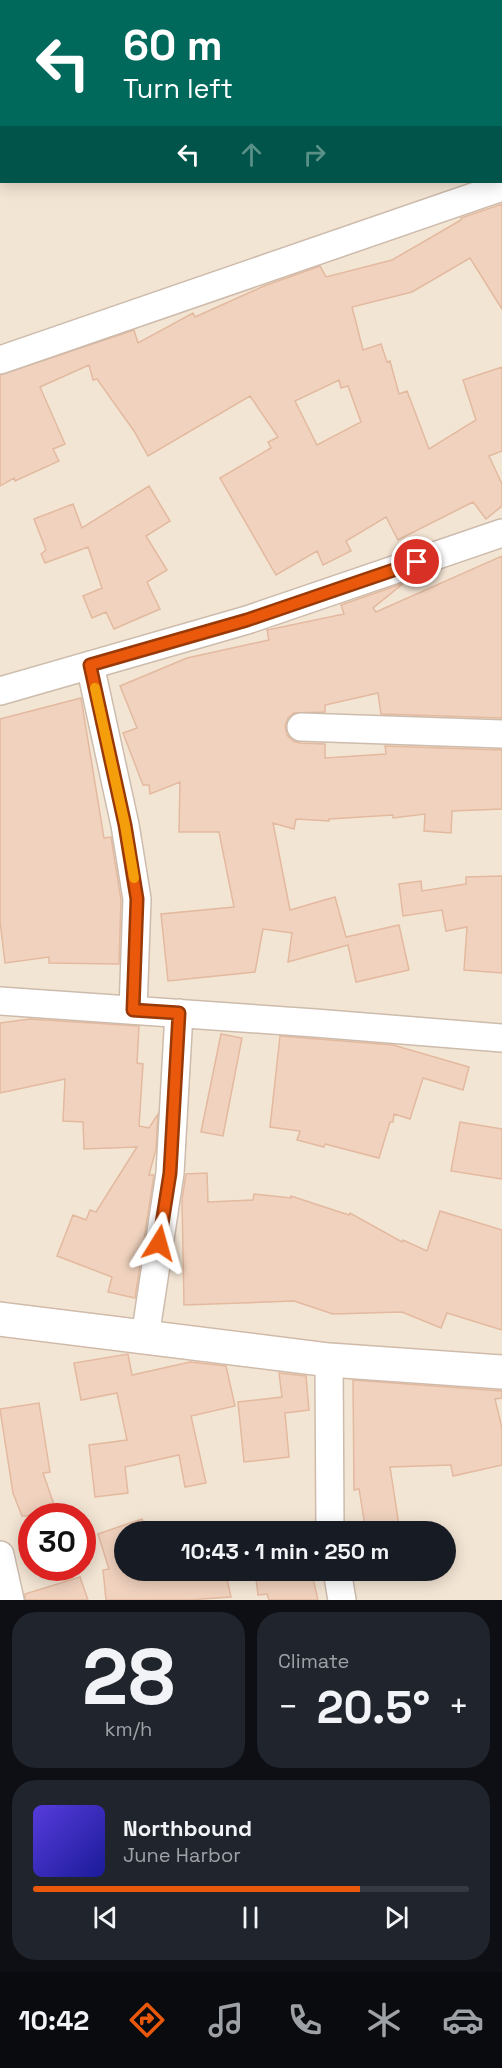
<!DOCTYPE html>
<meta charset="utf-8">
<style>
body{margin:0;font-family:"Space Grotesk",sans-serif;background:#20242c;color:#f1f3f6;height:100vh;display:flex;flex-direction:column;font-size:22px;white-space:nowrap}
*{box-sizing:border-box;margin:0}
p{font-size:20px;color:#9ea1a6}
.icon{flex:none;width:33px;height:33px;fill:none;stroke:currentColor;stroke-width:2;stroke-linecap:round;stroke-linejoin:round}
.map{position:relative;height:1600px;overflow:hidden}
.details{display:flex;flex-direction:column;gap:12px;padding:12px;background:#0d0f14;flex:1}
.details>*{flex:none}
.hud{position:absolute;left:0px;top:0px;width:502px;height:183px;box-shadow:0 3px 15px #0003;background:#00695c;color:#fff;overflow:hidden}
.speed{position:absolute;left:18px;top:1503px;display:flex;gap:12px;font-size:30px;font-weight:700;text-align:center}
.speed>*{display:grid;place-content:center;width:78px;height:78px;border-radius:50%;background:#171b24;box-shadow:0 3px 15px #0003;line-height:1}
.speed .limit{border:9px solid #d22;background:#fff;color:#111}
.pin{position:absolute;display:grid;place-items:center;width:51px;height:51px;color:#fff;margin:-26px;border:3px solid #fff;border-radius:50%;box-shadow:0 2px 6px #0007}
.me{position:absolute;width:66px;margin:-33px;rotate:8deg;stroke-linejoin:round;filter:drop-shadow(0 0 4px #0008)}
.turn{display:flex;align-items:center;gap:21px;height:126px;padding:0 24px;font-size:27px}
.turn .icon{width:78px;height:78px;stroke-width:2.5}
.turn b{display:block;font-size:42px;line-height:51px}
.lanes{display:flex;align-items:center;height:57px;padding:0 24px;background:#0003;justify-content:center;gap:30px;direction:ltr}
.lanes .off{opacity:.35}
.big{font-size:45px;font-weight:600;line-height:1.1}
.details .widget{flex:1;display:flex;flex-direction:column;justify-content:center;gap:9px;min-width:0;padding:0 21px;border-radius:24px;background:#20242c}
.details .dial{align-items:center;gap:0}
.dial b{font-size:78px;line-height:1}
.song{display:flex;align-items:center;gap:18px}
.cover{width:72px;height:72px;border-radius:9px;background:linear-gradient(135deg,hsl(250 70% 55%),hsl(240 70% 35%))}
.played{height:6px;border-radius:3px;background:linear-gradient(90deg,#ea580c 75%,#363941 75%)}
.keys{display:flex;justify-content:space-around;direction:ltr}
.heat{display:flex;justify-content:space-between;align-items:center;font-size:33px;direction:ltr}
.details .tiles{flex:1;display:grid;gap:12px;grid-template-columns:1fr 1fr}
.widget:last-child{grid-column:span 2}
.trip{position:absolute;left:114px;top:1521px;width:342px;height:60px;border-radius:30px;background:#171b24;box-shadow:0 3px 15px #0003;font-weight:600;line-height:60px;text-align:center}
.tabs{display:flex;height:96px;justify-content:space-around;align-items:center;background:#090b0e;color:#9ea1a6}
.tabs .icon{width:42px;height:42px}
.tabs .current{color:#ea580c}
.tabs b{font-size:27px;color:#f1f3f6}
.map>svg:first-child{display:block}
</style>
<div class="map">
<svg width="502" height="1600" viewBox="0 0 502 1600">
<rect width="100%" height="100%" fill="#fcf3e6"/>
<!-- residential -->
<path fill="#f3e5d4" fill-rule="evenodd" d="M0,0H502V1600H0ZM2,2H501V182H2ZM32,1516H82V1568H32ZM124,1532H446V1570H124Z"/>
<!-- building -->
<path fill="#f0d2be" stroke="#e3b99f" stroke-width="1.5" fill-rule="evenodd" d="M502,204V309L470,258L412,292L352,307L363,350L381,344L387,362L390,361L399,394L407,391L429,449L476,420L463,380L502,367V451L489,456L502,484V506L486,519L473,502L398,540L386,517L346,541L351,551L323,565L317,551L276,575L220,478L271,448L268,442L278,437L250,396L148,456L134,431L97,379L93,380L89,365L40,387L65,444L53,449L59,461L15,481L14,478L0,486V375L134,330L138,343L193,313L195,317L264,286L320,266L326,277L392,260L461,220V218ZM339,380L341,388L348,386L361,422L317,445L295,401Z
M149,486L170,521L146,536L167,570L147,582L160,609L114,629L106,612L92,618L83,596L102,588L88,547L45,563L41,554L46,550L34,519L73,504L82,528Z
M502,556V718L381,714L378,693L325,705V712L294,713L288,718L285,726L287,735L293,741L300,743L325,744V758L386,754L385,746L502,750V809L452,811L451,833L424,831L425,814L393,818V815L329,819V821L296,819L294,829L273,823L290,910L335,897L346,937L399,925L409,970L356,982L348,945L288,962L292,933L263,929L255,972L168,981L161,914L234,907L219,832H179L180,782L150,794L149,785H143L123,733L137,728L120,686L187,658L269,640L267,630L344,614L341,605L404,583L373,608L376,612Z
M81,698L104,838L111,837L121,900L119,964L49,963V957L5,963L0,921V719Z
M502,876V973L464,970L467,927L446,931L442,910L403,916L399,884L421,881L422,891L466,884V877Z
M30,1019L139,1026L137,1063L143,1064L139,1126L149,1128L158,1114L156,1149L149,1175H154L135,1298L108,1292L112,1277L57,1256L73,1215L86,1220L90,1210L96,1212L137,1147L84,1149L83,1122L63,1121L65,1079L0,1093V1023Z
M221,1034L242,1038L223,1136L201,1132Z
M280,1036L393,1045L469,1067L463,1090L423,1078L410,1119L394,1114L393,1122H390L379,1158L325,1144L324,1147L297,1140L300,1131L270,1127Z
M460,1122L502,1129V1179L451,1171Z
M207,1173L208,1202L253,1200L254,1194L291,1198V1196L349,1215L350,1213L402,1242L403,1240L427,1251L440,1211L502,1230V1330L447,1313L441,1328L402,1312L333,1314L294,1301L184,1305L182,1200L186,1174Z
M128,1354L132,1375L190,1362L226,1366L235,1406L191,1416L206,1483L185,1487L179,1455L125,1467L128,1493L95,1497L89,1445L127,1440L117,1393L81,1400L74,1363Z
M279,1373L306,1376L309,1410L285,1413L289,1457L244,1462L238,1402L282,1397Z
M353,1380L502,1391V1398L495,1399L502,1428V1465L453,1476L451,1465L390,1467L400,1532H366L359,1489L354,1490Z
M39,1403L50,1472L43,1473L58,1516H22L13,1493L0,1409Z
M142,1519L146,1532H124V1570H225L231,1597L188,1600H106L103,1570L109,1569L98,1534Z
M255,1570H311L318,1600H269L267,1594L258,1595Z
M80,1577L88,1600H25V1594Z"/>
<g fill="none" stroke-linecap="round" stroke-linejoin="round">
<defs>
<path id="minor" d="M0,360L502,187
M90,665L125,825L137,899L133,1010
M0,691L247,620L502,533
M301,727L502,734
M0,1001L315,1023L502,1038
M145,1337L170,1173L179,1013
M329,1360L330,1532
M0,1555L10,1600
M337,1570L342,1600"/>
<path id="secondary" d="M0,1319L329,1360L502,1372"/>
</defs>
<!-- minor casing -->
<use href="#minor" stroke="#cdbbac" stroke-width="30"/>
<!-- secondary casing -->
<use href="#secondary" stroke="#d0bbaa" stroke-width="36"/>
<!-- minor -->
<use href="#minor" stroke="#fff" stroke-width="27"/>
<!-- secondary -->
<use href="#secondary" stroke="#fff" stroke-width="33"/>
</g>
<g fill="none" stroke-linecap="round" stroke-linejoin="round">
<defs>
<path id="route" d="M159,1243L170,1173L179,1013L133,1010L137,899L125,825L90,665L247,620L417,562"/>
</defs>
<!-- route casing -->
<use href="#route" stroke="#983908" stroke-width="15"/>
<!-- route -->
<use href="#route" stroke="#ea580c" stroke-width="10"/>
<!-- slow -->
<path stroke="#f59e0b" stroke-width="10" d="M95,688L125,825L134,878"/>
</g>
</svg>
<div class="speed"><div class="limit">30</div></div>
<div class="pin" style="left:417px;top:562px;background:#d93025"><svg class="icon" aria-label="arrive" viewBox="0 0 24 24"><path d="M6 21V4h12l-3 4 3 4H6"/></svg></div>
<svg class="me" style="left:159px;top:1243px" viewBox="-20 -20 40 40"><path d="M0-17L14 15 0 8-14 15z" fill="#ea580c" stroke="#fff" stroke-width="4"/></svg>
<div class="trip">10:43 · 1 min · 250 m</div>
<div class="hud">
<div class="turn"><svg class="icon" aria-label="left" viewBox="0 0 24 24"><path d="M17 20v-9H6M10 6l-5 5 5 5"/></svg><div><b>60 m</b>Turn left</div></div>
<div class="lanes"><svg class="icon" aria-label="left" viewBox="0 0 24 24"><path d="M17 20v-9H6M10 6l-5 5 5 5"/></svg><svg class="icon off" aria-label="ahead" viewBox="0 0 24 24"><path d="M12 20V5M6 11l6-6 6 6"/></svg><svg class="icon off" aria-label="right" viewBox="0 0 24 24"><path d="M7 20v-9h11M14 6l5 5-5 5"/></svg></div>
</div>
</div>
<section class="details">
<div class="tiles">
<div class="widget dial"><b>28</b><p>km/h</p></div>
<div class="widget"><p>Climate</p>
<div class="heat"><a>−</a><b class="big">20.5°</b><a>+</a></div>
</div>
<div class="widget">
<div class="song"><i class="cover"></i><div><b>Northbound</b><p>June Harbor</p></div></div>
<div class="played"></div>
<div class="keys"><svg class="icon" aria-label="previous" viewBox="0 0 24 24"><path d="M18 5L8 12l10 7zM5 5v14"/></svg><svg class="icon" aria-label="pause" viewBox="0 0 24 24"><path d="M8 5v14M16 5v14"/></svg><svg class="icon" aria-label="next" viewBox="0 0 24 24"><path d="M6 5l10 7-10 7zM19 5v14"/></svg></div>
</div>
</div>
</section>
<nav class="tabs">
<b>10:42</b>
<svg class="icon current" aria-label="directions" viewBox="0 0 24 24"><path d="M12 3l9 9-9 9-9-9zM9 14v-3h6M13 9l2 2-2 2"/></svg>
<svg class="icon" aria-label="music" viewBox="0 0 24 24"><path d="M9 18V5l10-2v13"/><circle cx="6" cy="18" r="3"/><circle cx="16" cy="16" r="3"/></svg>
<svg class="icon" aria-label="phone" viewBox="0 0 24 24"><path d="M5 4h4l2 5-3 2q2 4 5 5l2-3 5 2v4C11 20 4 13 5 4z"/></svg>
<svg class="icon" aria-label="climate" viewBox="0 0 24 24"><path d="M12 3v18M4 7l16 10M4 17L20 7"/></svg>
<svg class="icon" aria-label="car" viewBox="0 0 24 24"><path d="M5 17H2v-5l4-1 3-4h7l3 4 3 1v5h-3M9 17h6M6 11h13"/><circle cx="7" cy="17" r="2"/><circle cx="17" cy="17" r="2"/></svg>
</nav>
